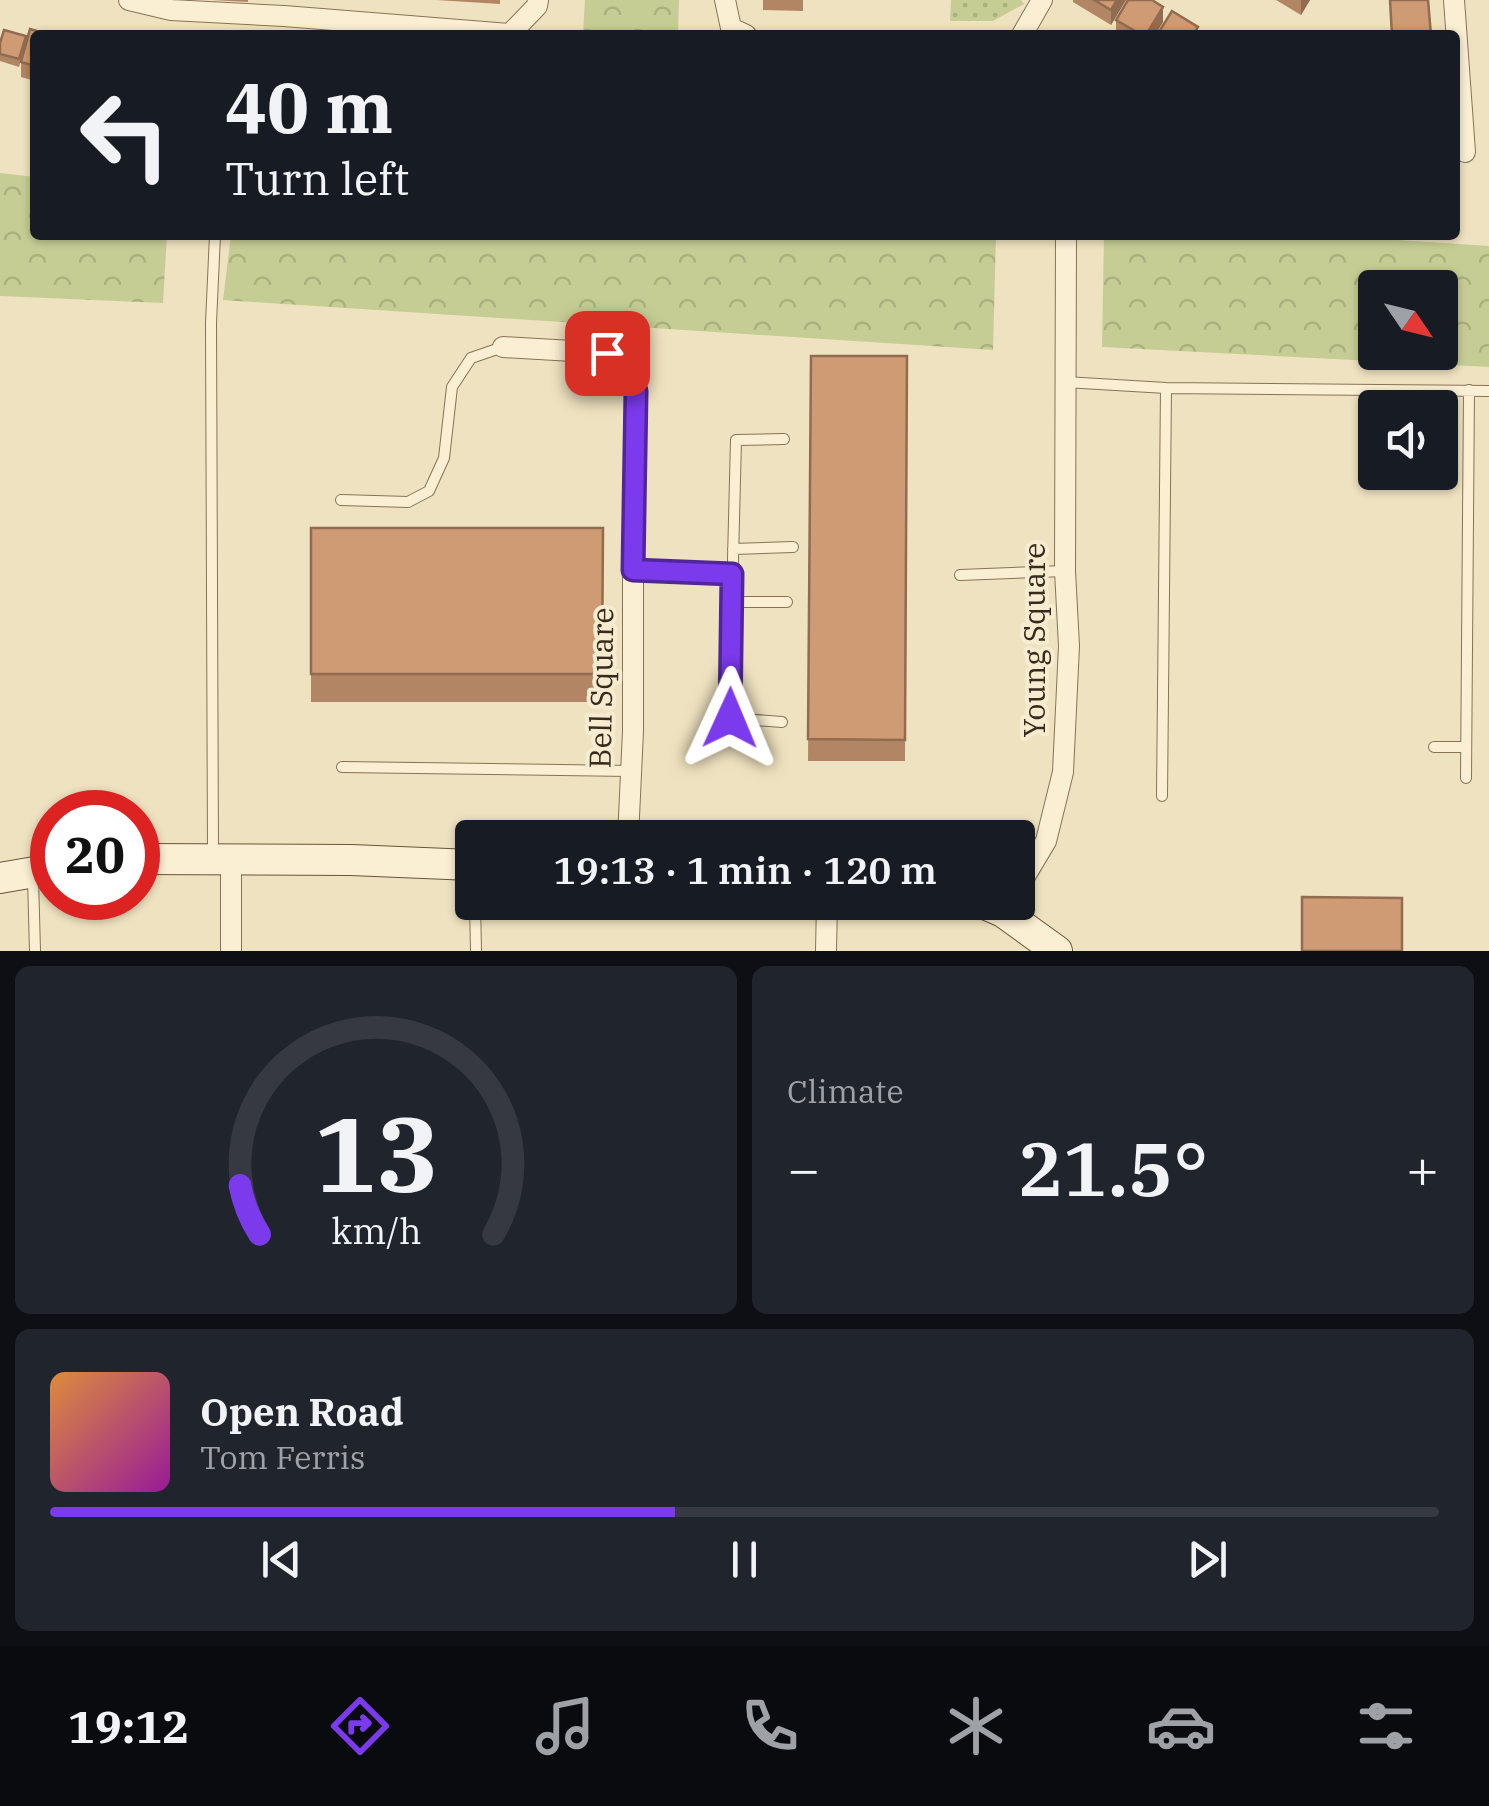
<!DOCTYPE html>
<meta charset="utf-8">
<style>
body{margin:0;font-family:"IBM Plex Serif",serif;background:#20242c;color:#f1f3f6;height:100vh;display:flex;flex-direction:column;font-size:38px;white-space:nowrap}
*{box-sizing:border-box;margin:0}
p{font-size:32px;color:#9ea1a6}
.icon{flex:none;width:55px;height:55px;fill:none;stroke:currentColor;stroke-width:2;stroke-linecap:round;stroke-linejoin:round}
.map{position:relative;height:951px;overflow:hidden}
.side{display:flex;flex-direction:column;gap:15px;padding:15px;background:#0d0f14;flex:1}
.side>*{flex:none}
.hud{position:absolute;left:30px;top:30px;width:1430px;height:210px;border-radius:10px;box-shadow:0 2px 8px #0004;background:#171b24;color:#f1f3f6;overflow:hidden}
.needle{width:65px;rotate:125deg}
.controls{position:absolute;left:1358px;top:270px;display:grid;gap:20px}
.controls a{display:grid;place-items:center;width:100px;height:100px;border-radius:10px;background:#171b24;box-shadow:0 2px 8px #0004;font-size:50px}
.speed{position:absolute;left:30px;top:790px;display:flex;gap:20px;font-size:50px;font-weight:700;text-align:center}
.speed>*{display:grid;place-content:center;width:130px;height:130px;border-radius:50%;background:#171b24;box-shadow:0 2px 8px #0004;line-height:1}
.speed .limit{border:15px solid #d22;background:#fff;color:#111}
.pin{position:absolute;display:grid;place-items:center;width:85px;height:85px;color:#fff;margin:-42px;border-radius:20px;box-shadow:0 5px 15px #0006}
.me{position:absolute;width:110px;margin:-55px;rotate:1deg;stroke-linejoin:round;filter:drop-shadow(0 0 8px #0008)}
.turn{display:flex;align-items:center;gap:35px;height:210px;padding:0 30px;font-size:45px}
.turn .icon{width:130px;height:130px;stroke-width:2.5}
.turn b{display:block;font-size:70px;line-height:85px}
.big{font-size:75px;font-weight:600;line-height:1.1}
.side .tile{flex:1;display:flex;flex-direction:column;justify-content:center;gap:15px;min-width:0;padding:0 35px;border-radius:15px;background:#20242c}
.side .dial{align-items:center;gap:0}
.dial svg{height:260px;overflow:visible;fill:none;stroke:#363941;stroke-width:7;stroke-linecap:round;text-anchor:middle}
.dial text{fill:#f1f3f6;stroke:none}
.song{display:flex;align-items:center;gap:30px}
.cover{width:120px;height:120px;border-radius:15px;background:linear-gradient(135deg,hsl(30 70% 55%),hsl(300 70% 35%))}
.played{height:10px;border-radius:5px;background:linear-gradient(90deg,#7c3aed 45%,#363941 45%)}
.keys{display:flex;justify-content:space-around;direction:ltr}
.heat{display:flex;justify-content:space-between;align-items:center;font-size:55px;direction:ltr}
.side .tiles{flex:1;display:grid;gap:15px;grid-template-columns:1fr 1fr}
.tile:last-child{grid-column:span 2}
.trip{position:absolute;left:455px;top:820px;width:580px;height:100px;border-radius:10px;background:#171b24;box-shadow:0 2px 8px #0004;font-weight:600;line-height:100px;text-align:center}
.tab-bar{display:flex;height:160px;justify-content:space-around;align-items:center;background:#090b0e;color:#9ea1a6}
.tab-bar .icon{width:70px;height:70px}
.tab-bar .on{color:#7c3aed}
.tab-bar b{font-size:45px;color:#f1f3f6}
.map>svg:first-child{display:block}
</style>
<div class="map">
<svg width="1489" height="951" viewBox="0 0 1489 951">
<defs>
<pattern id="grass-dots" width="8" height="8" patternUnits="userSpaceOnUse" patternTransform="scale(2.5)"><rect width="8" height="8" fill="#c6cd94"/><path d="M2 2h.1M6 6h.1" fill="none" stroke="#abb07f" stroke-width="1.8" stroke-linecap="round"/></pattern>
<pattern id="forest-crowns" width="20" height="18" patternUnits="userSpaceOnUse" patternTransform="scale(2.5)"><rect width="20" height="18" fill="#c6cd94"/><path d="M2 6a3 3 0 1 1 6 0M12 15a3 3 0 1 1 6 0" fill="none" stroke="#abb07f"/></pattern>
</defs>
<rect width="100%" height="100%" fill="#efe2c0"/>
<!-- grass -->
<path fill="url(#grass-dots)" d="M951,0H1021L1024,4L993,21H950Z"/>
<!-- forest -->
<path fill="url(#forest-crowns)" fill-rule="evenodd" d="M585,0H679L678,35H583Z
M0,173L35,177V235H167L163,303L0,296Z
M231,235H996L993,350L223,300Z
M1104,235H1322L1489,246V367L1102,347ZM1375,288H1440V352H1375Z"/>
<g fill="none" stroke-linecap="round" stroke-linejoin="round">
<defs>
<path id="lane" d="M1065,382L1166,388L1489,391
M341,500L408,502L429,491L444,458L452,387L471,358L503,347
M733,549L793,547
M633,570L732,574
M960,575L1065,571
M732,602H787
M782,722L729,718L736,440L784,439
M1434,747H1466
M342,767L630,771
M1466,778L1469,390
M1162,796L1166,388
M213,854L211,323L215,235
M33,878L35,951
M475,902L476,951"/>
<path id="street" d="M129,0L171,10L284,16L510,34L537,6L538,0
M725,0L731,28L746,35
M1454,0L1465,152
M1022,35L1042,0
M503,347L607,353L637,391L633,570V731L628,838
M1018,888L1046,841L1063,772L1069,646L1065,571L1066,235
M231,951V858
M826,951L827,902"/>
<path id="secondary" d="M138,859L351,860L472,865
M0,878L52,869
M980,902L1003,912L1057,951"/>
</defs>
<!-- lane casing -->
<use href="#lane" stroke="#897257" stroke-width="12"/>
<!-- street casing -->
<use href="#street" stroke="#897257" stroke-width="22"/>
<!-- secondary casing -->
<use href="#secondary" stroke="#6a533b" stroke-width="32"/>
<!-- lane -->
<use href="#lane" stroke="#faefd3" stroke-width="10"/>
<!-- street -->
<use href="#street" stroke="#faefd3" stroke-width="20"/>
<!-- secondary -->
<use href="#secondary" stroke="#faefd3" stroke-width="30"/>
</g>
<!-- wall -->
<path fill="#b28564" d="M212,0H248V2Z
M436,0H500V4Z
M763,0H803V11L763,10Z
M1073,0H1126L1111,25L1073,2Z
M1276,0H1310L1301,15Z
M1116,20L1163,22L1155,35H1116Z
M35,35V81L21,77V62Z
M0,43H26L19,67L0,61Z
M811,356H907L905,761H808Z
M311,528H603L602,702H311Z"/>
<!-- shaded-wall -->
<path fill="#916c51" d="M1117,0H1126L1111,25V10Z
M1301,0H1310L1301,15Z
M1163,7V22L1155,35H1146Z"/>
<!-- building -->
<path fill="#cf9b74" stroke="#916c51" stroke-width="2.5" d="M1094,0H1117L1111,10Z
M1128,0H1152L1163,7L1146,35H1142L1116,20Z
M1390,0H1428L1431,35H1392Z
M1172,11L1198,27L1193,35H1157Z
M30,29L50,35H35V66L21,62Z
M4,30L26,36L19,59L0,54V43Z
M811,356H907L905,740L808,739Z
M311,528H603L602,674H311Z
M1302,897L1402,898V951H1302Z"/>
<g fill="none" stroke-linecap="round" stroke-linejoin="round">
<defs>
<path id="route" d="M607,353L636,391L633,570L732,574L730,718"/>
</defs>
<!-- route casing -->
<use href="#route" stroke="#51269a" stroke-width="25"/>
<!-- route -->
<use href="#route" stroke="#7c3aed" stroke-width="18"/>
</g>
<g text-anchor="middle" stroke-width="8" stroke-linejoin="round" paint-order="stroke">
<!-- street labels -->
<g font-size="30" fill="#382a1c" stroke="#f6ecd0">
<text transform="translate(1035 640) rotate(-90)" y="10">Young Square</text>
<text transform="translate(602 688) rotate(-89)" y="10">Bell Square</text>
</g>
</g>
</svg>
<div class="controls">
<a><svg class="needle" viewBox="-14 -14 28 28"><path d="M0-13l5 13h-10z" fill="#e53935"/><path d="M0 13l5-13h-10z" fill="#9ea1a6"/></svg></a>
<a><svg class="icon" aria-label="sound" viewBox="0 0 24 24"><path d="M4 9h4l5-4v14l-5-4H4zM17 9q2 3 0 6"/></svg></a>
</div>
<div class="speed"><div class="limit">20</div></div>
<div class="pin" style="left:607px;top:353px;background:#d93025"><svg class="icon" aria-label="arrive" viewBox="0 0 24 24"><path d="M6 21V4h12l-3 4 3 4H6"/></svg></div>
<svg class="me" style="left:730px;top:718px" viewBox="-20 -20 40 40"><path d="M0-17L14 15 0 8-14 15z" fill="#7c3aed" stroke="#fff" stroke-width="4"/></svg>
<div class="trip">19:13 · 1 min · 120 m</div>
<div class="hud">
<div class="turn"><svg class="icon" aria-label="left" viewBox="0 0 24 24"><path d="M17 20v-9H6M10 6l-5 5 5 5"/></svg><div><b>40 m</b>Turn left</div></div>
</div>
</div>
<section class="side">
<div class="tiles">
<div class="tile dial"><svg viewBox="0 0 100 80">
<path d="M14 69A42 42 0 1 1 86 69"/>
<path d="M14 69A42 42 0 0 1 8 54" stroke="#7c3aed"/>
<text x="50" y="56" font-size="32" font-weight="700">13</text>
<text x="50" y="72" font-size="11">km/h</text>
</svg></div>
<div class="tile"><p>Climate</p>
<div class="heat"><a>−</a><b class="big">21.5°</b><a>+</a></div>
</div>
<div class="tile">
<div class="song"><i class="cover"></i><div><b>Open Road</b><p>Tom Ferris</p></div></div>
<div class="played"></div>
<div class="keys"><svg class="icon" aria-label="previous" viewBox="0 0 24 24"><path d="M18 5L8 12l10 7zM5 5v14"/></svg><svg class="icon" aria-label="pause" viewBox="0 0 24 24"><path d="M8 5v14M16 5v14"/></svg><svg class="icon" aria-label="next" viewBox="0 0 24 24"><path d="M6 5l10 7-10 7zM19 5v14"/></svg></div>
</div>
</div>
</section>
<nav class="tab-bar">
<b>19:12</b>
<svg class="icon on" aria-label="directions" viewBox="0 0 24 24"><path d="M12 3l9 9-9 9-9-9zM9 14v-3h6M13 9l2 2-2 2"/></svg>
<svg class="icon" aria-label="music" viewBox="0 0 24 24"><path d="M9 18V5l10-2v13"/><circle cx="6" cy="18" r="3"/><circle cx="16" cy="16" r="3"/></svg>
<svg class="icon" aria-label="phone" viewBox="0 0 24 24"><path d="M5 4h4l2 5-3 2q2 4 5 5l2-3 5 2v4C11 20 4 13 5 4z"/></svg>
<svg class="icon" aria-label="climate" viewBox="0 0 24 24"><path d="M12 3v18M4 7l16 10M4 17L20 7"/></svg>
<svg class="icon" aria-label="car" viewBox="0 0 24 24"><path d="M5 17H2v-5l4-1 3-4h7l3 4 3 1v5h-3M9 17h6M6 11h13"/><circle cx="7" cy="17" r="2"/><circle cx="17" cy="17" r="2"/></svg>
<svg class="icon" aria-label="filters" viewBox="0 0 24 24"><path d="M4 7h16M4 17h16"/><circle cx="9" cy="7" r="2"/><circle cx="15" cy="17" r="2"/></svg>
</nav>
